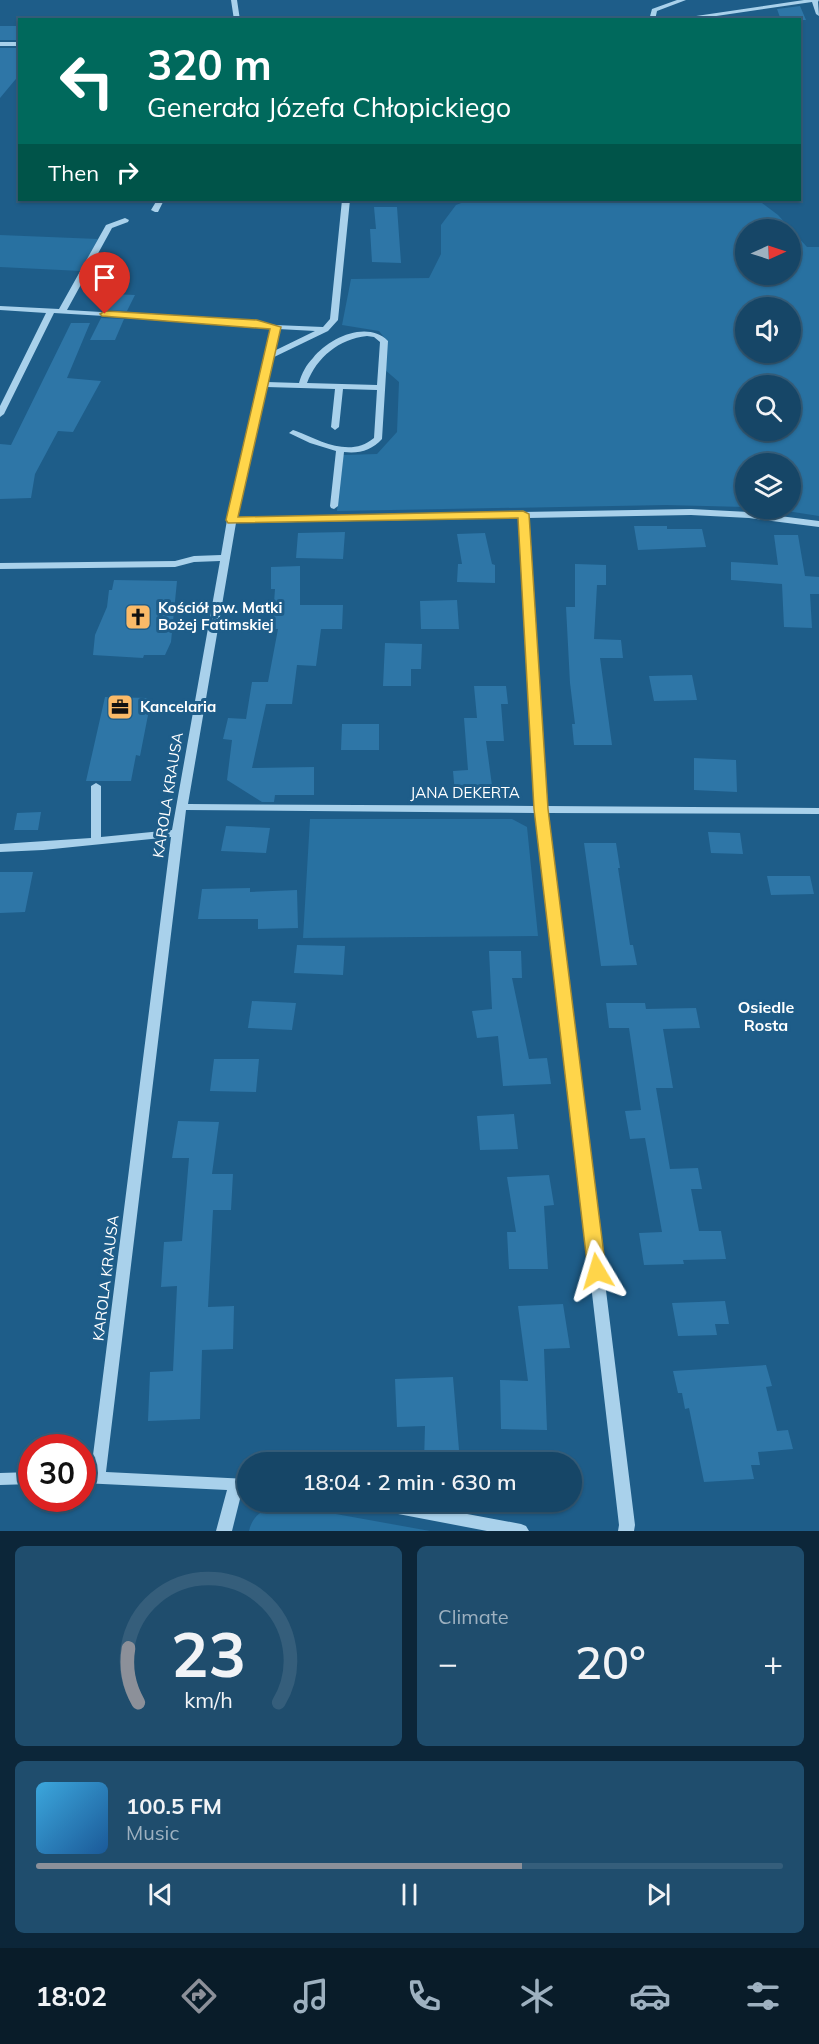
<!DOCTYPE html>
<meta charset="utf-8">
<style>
body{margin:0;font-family:Mulish,sans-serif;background:#1f4d6d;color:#f1f3f6;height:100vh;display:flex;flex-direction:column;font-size:22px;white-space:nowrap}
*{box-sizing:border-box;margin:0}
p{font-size:20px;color:#9eb1c0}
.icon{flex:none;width:33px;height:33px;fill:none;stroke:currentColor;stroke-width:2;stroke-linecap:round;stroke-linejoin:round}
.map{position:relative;height:1531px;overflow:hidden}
.side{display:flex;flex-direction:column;gap:15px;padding:15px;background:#0c2639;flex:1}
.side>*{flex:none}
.banner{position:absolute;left:18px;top:18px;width:783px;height:183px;border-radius:0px;box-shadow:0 2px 4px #0004,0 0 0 2px #355e7b;background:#00695c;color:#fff;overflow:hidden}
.needle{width:39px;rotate:87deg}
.buttons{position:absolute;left:735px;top:219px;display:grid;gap:12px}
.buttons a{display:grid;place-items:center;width:66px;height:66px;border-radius:50%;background:#164667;box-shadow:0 2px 4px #0004,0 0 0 2px #355e7b;font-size:30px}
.speed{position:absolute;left:18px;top:1434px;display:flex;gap:12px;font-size:30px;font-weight:700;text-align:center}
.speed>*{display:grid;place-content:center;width:78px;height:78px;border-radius:50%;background:#164667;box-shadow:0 2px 4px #0004,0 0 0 2px #355e7b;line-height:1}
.speed .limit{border:9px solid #d22;background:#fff;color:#111}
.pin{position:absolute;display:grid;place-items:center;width:51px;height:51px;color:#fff;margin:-62px -26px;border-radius:50% 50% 50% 0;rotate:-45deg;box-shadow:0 0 6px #0007}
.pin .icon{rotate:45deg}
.me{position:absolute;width:66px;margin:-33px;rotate:353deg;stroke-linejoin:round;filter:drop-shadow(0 0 4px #0008)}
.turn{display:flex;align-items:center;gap:21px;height:126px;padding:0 30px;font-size:27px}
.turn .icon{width:78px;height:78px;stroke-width:2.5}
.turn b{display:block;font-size:42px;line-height:51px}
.then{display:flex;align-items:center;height:57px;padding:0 30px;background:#0003;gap:12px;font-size:22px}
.big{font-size:45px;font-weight:600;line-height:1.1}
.side .tile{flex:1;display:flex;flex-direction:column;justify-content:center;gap:9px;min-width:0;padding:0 21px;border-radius:9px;background:#1f4d6d}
.side .dial{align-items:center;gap:0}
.dial svg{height:156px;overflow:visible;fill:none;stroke:#355e7b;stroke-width:7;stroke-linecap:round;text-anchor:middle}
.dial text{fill:#f1f3f6;stroke:none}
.song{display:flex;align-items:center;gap:18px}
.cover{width:72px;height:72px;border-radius:9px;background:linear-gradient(135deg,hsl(200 70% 55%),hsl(210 70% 35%))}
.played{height:6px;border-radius:3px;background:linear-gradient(90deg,#8c9099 65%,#355e7b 65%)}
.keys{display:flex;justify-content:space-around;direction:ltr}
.heat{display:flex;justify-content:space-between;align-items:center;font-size:33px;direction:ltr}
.side .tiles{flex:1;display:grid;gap:15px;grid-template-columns:1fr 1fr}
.tile:last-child{grid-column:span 2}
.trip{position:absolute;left:237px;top:1452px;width:345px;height:60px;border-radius:30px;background:#164667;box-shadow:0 2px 4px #0004,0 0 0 2px #355e7b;font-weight:600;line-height:60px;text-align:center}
.tab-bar{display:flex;height:96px;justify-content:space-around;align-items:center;background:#091c29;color:#9eb1c0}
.tab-bar .icon{width:42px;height:42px}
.tab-bar .selected{color:#8c9099}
.tab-bar b{font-size:27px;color:#f1f3f6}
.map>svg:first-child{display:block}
</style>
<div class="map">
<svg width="819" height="1531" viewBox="0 0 819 1531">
<rect width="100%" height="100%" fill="#1e5d89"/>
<!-- green -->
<path fill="#2871a1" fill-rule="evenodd" d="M469,200H758L778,215L807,247H819V516L774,509L790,508V464H746L745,507L666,505L337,511L343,455L377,454L397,432L399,382L384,369L387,341L379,331L342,325L351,279L429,278L441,254V225L456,205ZM746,230H790V274H746ZM746,308H790V352H746ZM746,386H790V430H746Z
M0,235L98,239L81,271L0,267Z
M310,819H512L527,827L538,936L303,938Z
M286,1505L430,1531H249C253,1512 269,1506 286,1505Z"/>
<!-- building -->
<path fill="#2e76a7" d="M800,6L806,20H781L777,9Z
M0,26H20V40H0Z
M0,48H20V74L0,98Z
M374,207H397L401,263L372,262L370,229H376Z
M112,294L135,295L127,311L104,310Z
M101,318L124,319L115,340H90Z
M71,323H90L67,378L101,381L73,432L58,431L35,474L31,498L0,499V444L11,445Z
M634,526H667V529H702L706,547L638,550Z
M345,532L343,559L296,558L298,533Z
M485,533L492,564L495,565V583L457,582L458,564H462L457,534Z
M774,535H798L805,576L819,577V594H810L812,628L784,627L782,584L731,580V562L778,565Z
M575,564L606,565V585H597L594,639L621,640L623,658H600L612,745H574L572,724H575L570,683L566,607H575Z
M300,566V605H343L342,629H321L316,666L297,665L292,704H266L252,768L314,767V795H275L274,802H262L227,780L232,740L223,739L228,718L246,719L252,682H268L278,629H272L275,589H271V567Z
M114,580L177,581L171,642L165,655H144L143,658L93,655L95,635L107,607L109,590H112Z
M457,600L459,629H421L420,601Z
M385,643L422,644L421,669H411V686H383Z
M692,675L697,700L654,701L649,676Z
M474,686H506L508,704H501L504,741H486L493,793L455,794L453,771L468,770L464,718H477Z
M105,697L148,698L146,710H149L140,756L136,755L131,781H86Z
M342,724H379V750H341Z
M694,758L736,760L737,792L694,790Z
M41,812L38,830H14L17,813Z
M226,826L270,828L266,853L221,851Z
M708,832L740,833L743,854L711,853Z
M584,843H616L620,868H618L630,945H633L637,965L601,966Z
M0,872H33L25,912L0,913Z
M767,876H810L814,894L771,895Z
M250,888V892L297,890L298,928L258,929V919H198L202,889Z
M297,945L345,946L343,975L294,973Z
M489,951H521L522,978H512L529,1059L547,1058L551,1084L503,1086L498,1036L477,1038L472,1011L492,1009Z
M252,1001L296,1003L292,1030L248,1028Z
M606,1003H645L646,1009L696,1008L700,1028L663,1029L673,1088H656L670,1169L698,1168L702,1189H691L699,1231H721L726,1259L683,1260L684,1264L644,1265L639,1233L662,1232L645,1138L630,1139L625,1111L641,1110L629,1028H609Z
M214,1059H259L256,1092L210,1091Z
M514,1114L518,1149L480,1150L477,1116Z
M178,1121L219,1122L212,1174H233L231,1210H213L208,1307L234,1306L233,1349L202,1350L200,1419L148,1421L150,1372L173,1371L177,1286L161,1287L164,1242L182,1241L189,1158H172Z
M549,1175L554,1205L544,1206L548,1269H509L507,1232H516L507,1177Z
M725,1301L729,1324H715L717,1335L678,1336L672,1303Z
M563,1304L570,1348L544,1349L547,1430L501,1429L500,1380L528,1381L518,1306Z
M766,1365L772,1386L766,1387L777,1431L788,1430L793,1449L758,1452L760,1465H751L754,1479L704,1482L689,1408L685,1409L682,1393H678L673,1371Z
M453,1377L460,1462H424L425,1426L397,1427L395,1379Z"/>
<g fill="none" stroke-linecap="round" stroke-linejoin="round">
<!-- minor -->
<path fill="#a9d1eb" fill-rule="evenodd" d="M231,0H237L240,20H234Z
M677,0H686L657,11L655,20H649L652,9Z
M804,0H819L818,2L819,16L816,14L812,2L689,20H669Z
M0,42H20V46H0Z
M157,200H164L158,212H155L151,210Z
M342,200H350L338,320L328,331L272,358L267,382L299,383C302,373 306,365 313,358C329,338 367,320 388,341L382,439C372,450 359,454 344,452L338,506L334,509L331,508L330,506L336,451L310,443L289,433L293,430L296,431C321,441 350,458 374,438L377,390L343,389L339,427L335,430L331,427L335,389L266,387L237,517L691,509L749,512L819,521V527L749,518L691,515L528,518L546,806L819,808V814L547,813L635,1525L634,1531H618L619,1525L536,813L186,810L106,1472L248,1479V1491H242L232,1531H216L227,1490L82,1483V1471H91L171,837L43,850L0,852V844L91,838V786L96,783L101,786V837L172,830L220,561L194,562L175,567L0,569V563L175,561L194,556L221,555L227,520L271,328L257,325L54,313L4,414L0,417V406L46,313L0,310V306L59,309L106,225L125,218L129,220L128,222L112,228L67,310L257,321L275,325L323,327L330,319ZM278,329L315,331L274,351ZM367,336L374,337L380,342L377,385L307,383C317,357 339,339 367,336ZM519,518L535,806L188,804L236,523Z
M32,1472V1484L0,1485V1473Z
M365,1502H403L521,1524L526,1526L529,1531H487L372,1509L367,1507Z"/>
</g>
<!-- route -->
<path fill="#ffd54a" stroke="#a68a30" stroke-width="1.5" d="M105,311L257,320L281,327L238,517L523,511L529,514L548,809L606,1271L603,1276L597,1278L590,1276L588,1271L534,809L518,518L228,523L226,520L270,329L102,316L100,314Z"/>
<!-- icons -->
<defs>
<symbol id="church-square" viewBox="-11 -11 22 22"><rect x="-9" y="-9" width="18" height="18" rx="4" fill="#faba68" stroke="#1e5d89"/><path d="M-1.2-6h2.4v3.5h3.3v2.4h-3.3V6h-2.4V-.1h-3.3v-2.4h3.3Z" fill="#111"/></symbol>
<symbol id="office-square" viewBox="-11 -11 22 22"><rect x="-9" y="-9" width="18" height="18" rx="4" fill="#faba68" stroke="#1e5d89"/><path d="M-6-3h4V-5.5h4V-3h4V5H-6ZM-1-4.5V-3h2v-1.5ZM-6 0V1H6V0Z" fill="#111"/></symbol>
</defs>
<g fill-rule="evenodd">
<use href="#church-square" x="123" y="602" width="30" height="30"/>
<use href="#office-square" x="105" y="692" width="30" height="30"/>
</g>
<g text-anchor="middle" stroke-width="6" stroke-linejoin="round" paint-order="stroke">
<!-- poi labels -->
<g font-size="15" font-weight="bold" fill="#fff" stroke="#1e5d89" text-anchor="start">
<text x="158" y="613">Kościół pw. Matki<tspan x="158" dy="17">Bożej Fatimskiej</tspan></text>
<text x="140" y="712">Kancelaria</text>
</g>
<!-- street labels -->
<g font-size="15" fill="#fff" stroke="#1e5d89">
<text x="465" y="798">JANA DEKERTA</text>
<text transform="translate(168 795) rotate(-81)" y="5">KAROLA KRAUSA</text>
<text transform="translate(106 1278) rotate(-83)" y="5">KAROLA KRAUSA</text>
</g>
<!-- neighbourhood labels -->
<g font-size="16" font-weight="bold" fill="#fff" stroke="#1e5d89">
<text x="766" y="1013">Osiedle<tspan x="766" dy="18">Rosta</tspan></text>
</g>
</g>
</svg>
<div class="buttons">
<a><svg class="needle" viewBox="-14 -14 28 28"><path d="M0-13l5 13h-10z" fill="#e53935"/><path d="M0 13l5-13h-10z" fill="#9eb1c0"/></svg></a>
<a><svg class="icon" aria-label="sound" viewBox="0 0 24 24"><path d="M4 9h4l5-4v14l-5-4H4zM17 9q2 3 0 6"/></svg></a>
<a><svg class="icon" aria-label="search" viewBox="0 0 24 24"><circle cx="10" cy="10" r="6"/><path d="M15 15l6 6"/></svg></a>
<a><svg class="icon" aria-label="layers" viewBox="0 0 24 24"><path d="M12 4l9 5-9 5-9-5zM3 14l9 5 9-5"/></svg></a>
</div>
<div class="speed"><div class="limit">30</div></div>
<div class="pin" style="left:105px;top:314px;background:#d93025"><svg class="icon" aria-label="arrive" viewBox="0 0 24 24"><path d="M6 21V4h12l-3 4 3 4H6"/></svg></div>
<svg class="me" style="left:597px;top:1271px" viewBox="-20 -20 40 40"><path d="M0-17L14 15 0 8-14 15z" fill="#ffd54a" stroke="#fff" stroke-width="4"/></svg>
<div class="trip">18:04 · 2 min · 630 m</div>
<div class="banner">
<div class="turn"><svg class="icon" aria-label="left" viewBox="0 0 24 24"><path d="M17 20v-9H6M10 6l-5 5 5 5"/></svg><div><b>320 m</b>Generała Józefa Chłopickiego</div></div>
<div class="then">Then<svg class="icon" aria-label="right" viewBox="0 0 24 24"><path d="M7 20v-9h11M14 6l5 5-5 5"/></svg></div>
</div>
</div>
<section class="side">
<div class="tiles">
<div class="tile dial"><svg viewBox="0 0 100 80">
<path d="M14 69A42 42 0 1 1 86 69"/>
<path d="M14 69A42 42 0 0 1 9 41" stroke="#8c9099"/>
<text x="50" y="56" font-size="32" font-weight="700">23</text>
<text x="50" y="72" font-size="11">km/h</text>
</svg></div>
<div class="tile"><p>Climate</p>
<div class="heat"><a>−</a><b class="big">20°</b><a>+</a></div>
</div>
<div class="tile">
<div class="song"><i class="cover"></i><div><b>100.5 FM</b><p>Music</p></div></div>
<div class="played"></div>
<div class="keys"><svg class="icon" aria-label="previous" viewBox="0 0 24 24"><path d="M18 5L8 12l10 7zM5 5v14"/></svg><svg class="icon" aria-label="pause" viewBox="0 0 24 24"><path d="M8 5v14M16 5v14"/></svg><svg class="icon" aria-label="next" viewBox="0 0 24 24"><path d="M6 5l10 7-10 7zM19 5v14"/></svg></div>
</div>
</div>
</section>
<nav class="tab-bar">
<b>18:02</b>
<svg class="icon selected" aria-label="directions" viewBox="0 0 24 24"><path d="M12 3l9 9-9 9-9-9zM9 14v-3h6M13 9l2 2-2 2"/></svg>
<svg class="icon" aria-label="music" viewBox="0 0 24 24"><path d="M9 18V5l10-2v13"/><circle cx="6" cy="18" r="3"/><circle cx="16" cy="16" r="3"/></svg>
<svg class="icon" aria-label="phone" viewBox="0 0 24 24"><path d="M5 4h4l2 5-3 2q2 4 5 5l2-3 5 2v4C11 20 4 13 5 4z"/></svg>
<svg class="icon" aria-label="climate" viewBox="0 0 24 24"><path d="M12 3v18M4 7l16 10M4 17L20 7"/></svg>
<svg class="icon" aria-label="car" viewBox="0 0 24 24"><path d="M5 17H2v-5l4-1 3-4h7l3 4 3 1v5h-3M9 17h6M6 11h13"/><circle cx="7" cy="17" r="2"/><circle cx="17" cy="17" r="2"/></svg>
<svg class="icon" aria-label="filters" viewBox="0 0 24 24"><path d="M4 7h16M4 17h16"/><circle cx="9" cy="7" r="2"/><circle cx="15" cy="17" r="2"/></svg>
</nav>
